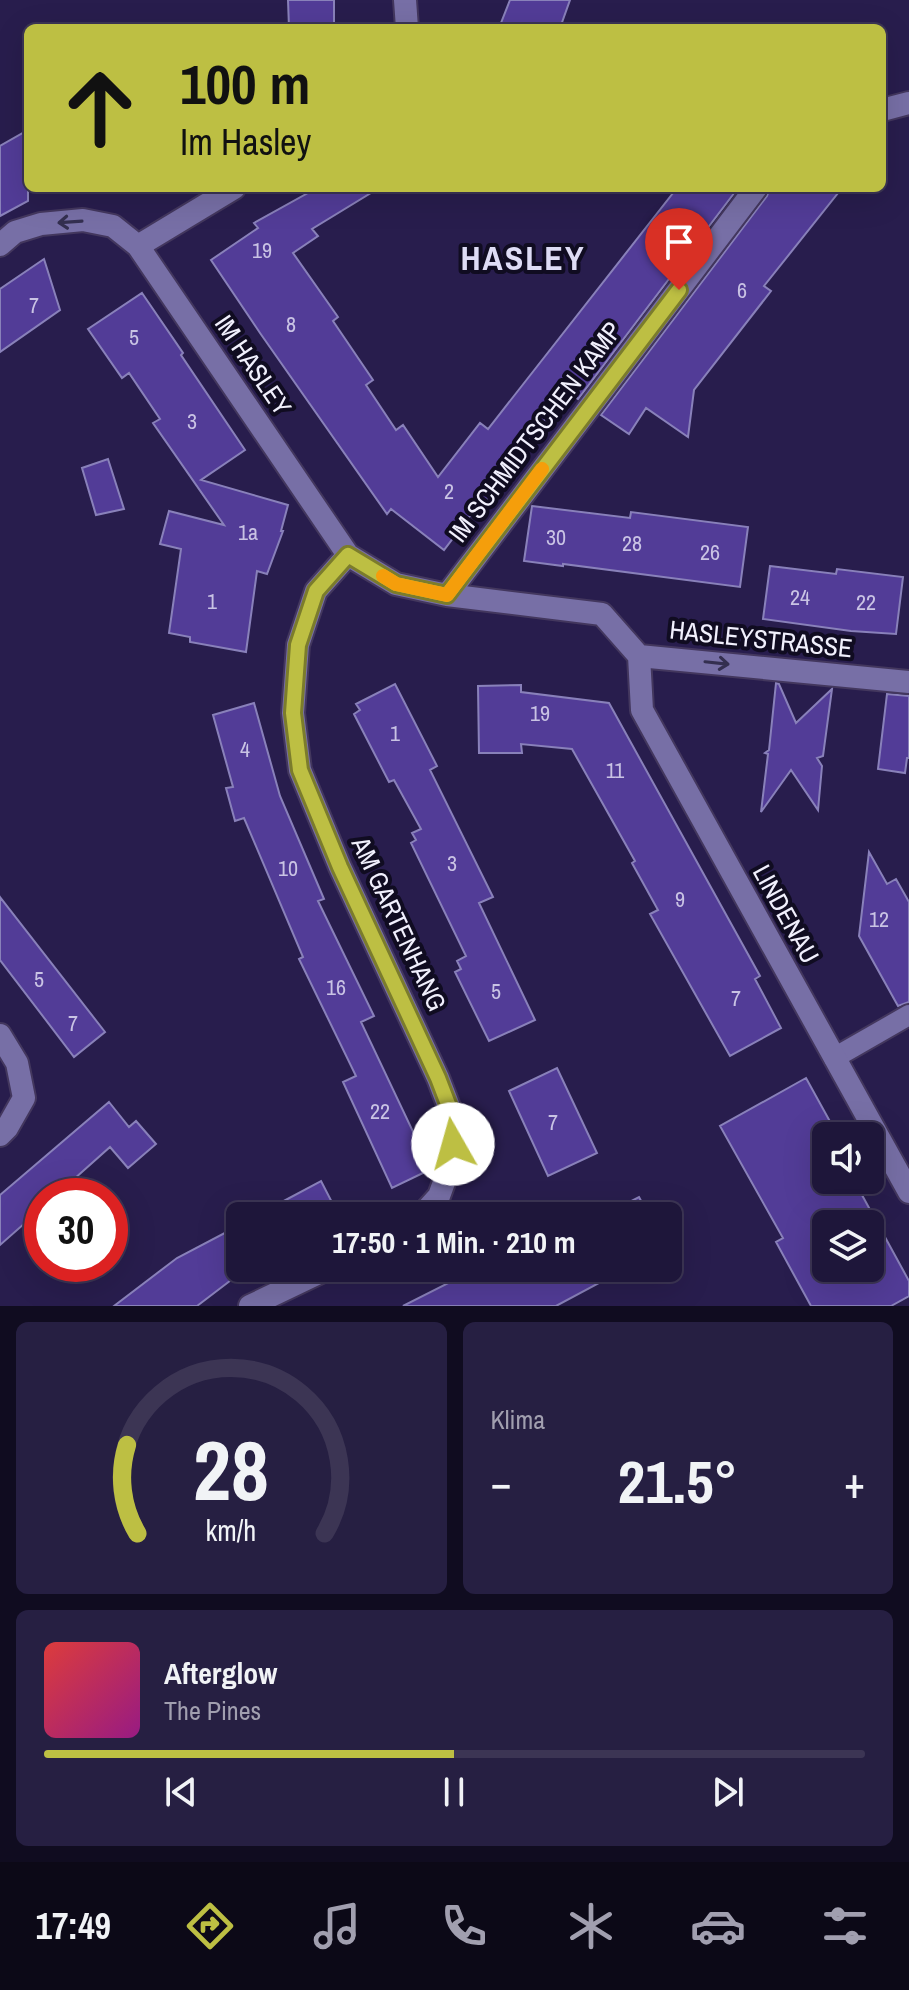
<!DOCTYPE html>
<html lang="de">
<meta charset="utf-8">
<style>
body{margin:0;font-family:"Archivo Narrow",sans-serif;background:#261f42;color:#f1f3f6;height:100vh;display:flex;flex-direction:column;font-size:30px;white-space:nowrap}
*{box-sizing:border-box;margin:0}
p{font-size:26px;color:#a19faf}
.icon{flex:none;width:44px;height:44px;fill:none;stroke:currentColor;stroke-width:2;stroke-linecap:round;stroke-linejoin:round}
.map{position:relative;height:1306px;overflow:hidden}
.side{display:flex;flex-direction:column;gap:16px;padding:16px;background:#100c20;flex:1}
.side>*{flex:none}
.banner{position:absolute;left:24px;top:24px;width:862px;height:168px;border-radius:12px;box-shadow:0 8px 32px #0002,0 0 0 2px #3c3554;background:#bdbf43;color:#111;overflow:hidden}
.buttons{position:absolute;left:812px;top:1122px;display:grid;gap:16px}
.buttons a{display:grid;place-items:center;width:72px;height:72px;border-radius:12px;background:#1e163a;box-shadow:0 8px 32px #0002,0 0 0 2px #3c3554;font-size:40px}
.speed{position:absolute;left:24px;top:1178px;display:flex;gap:16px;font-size:40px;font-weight:700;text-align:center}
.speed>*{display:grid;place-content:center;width:104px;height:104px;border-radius:50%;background:#1e163a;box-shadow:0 8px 32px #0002,0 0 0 2px #3c3554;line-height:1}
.speed .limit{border:12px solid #d22;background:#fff;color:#111}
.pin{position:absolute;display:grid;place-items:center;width:68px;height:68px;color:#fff;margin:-82px -34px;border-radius:50% 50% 50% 0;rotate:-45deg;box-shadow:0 0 8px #0007}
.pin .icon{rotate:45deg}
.me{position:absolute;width:88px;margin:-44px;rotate:353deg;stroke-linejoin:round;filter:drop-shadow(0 0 6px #0008)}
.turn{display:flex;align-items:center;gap:28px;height:168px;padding:0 24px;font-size:36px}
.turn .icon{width:104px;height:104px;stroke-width:2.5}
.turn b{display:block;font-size:56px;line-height:68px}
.big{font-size:60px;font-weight:700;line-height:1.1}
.side .tile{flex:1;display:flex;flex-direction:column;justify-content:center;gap:12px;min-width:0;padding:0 28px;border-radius:12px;background:#261f42}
.side .dial{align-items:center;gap:0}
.dial svg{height:208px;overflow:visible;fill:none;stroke:#3c3554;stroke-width:7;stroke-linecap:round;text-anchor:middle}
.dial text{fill:#f1f3f6;stroke:none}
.song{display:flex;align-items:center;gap:24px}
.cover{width:96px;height:96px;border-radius:12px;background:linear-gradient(135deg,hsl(0 70% 55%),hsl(310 70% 35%))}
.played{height:8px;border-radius:4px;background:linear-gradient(90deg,#bdbf43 50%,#3c3554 50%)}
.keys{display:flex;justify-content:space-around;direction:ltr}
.heat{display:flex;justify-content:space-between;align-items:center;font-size:44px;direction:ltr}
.side .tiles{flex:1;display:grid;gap:16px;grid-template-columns:1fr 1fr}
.tile:last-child{grid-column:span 2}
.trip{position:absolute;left:226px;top:1202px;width:456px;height:80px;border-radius:12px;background:#1e163a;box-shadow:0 8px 32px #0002,0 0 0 2px #3c3554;font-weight:700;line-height:80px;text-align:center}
.menu{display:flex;height:128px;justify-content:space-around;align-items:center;background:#0c0917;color:#a19faf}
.menu .icon{width:56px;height:56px}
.menu .selected{color:#bdbf43}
.menu b{font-size:36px;color:#f1f3f6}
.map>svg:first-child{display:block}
</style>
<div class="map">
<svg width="909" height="1306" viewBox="0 0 909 1306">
<rect width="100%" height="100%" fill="#281d4d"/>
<!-- building -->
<path fill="#523c97" stroke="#8981ba" stroke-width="2" fill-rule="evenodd" d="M288,0H334V28H289Z
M510,0H570L560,28H499Z
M28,130V201L0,216V146Z
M317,188H379L312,229L318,236L293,253L338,317L333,321L373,380L366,385L396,430L403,425L438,477L480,423L488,429L677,188H738L578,399L574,396L566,405L560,400L519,453L522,455L482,506L479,504L444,550L391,509L387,514L260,333L211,260L258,228L254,223Z
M770,188H842L764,286L771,291L694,390L688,437L646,408L629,434L601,415L767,196Z
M44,259L60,310L0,352V289Z
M142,293L183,353L181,355L245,450L201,480L288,505L281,531H283L267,574L257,571L246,652L190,642V637L169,633L181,549L160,544L169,511L224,525L153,423L160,419L129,373L122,378L88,329Z
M108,459L124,509L96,515L82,468Z
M532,506L630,518L631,512L748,527L740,587L563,564V566L524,561Z
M770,566L836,574L837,569L903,577L896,634L851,631L763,619Z
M776,683L779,684L796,723L832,689L823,756L817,758L822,766L818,810L791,770L761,812L768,754L765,753L769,750Z
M395,684L437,766L430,770L493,897L479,903L535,1020L489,1041L455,972L461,969L457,961L466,956L411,843L416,840L412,833L421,829L394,780L389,782L354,714L360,710L356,704Z
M521,685V692L609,703L760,976L755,979L781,1028L730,1056L650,914L658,910L632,863L635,861L572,749L521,744L522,753H479L478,686Z
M887,694L909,696V758H907L905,773L878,769Z
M254,703L280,796L324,899L318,901L374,1016L361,1022L417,1140L413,1141L420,1156L415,1157L423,1173L392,1188L343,1082L356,1076L299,959L303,957L244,818L235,821L226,788L233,787L213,715Z
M869,852L887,884L896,879L909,902V1002L898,1006L859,936Z
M0,897L105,1032L74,1057L0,960Z
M557,1068L597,1153L548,1176L509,1091Z
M806,1078L838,1136H826V1180H862L868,1191L862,1195L909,1281V1296L891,1306H811L776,1242L783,1238L720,1126ZM826,1224H870V1268H826Z
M109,1102L129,1127L136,1121L156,1144L128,1168L110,1147L55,1196H42V1208L0,1245V1195Z
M321,1181L339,1216H256L280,1203Z
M639,1197L649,1216H602Z
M240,1225V1268H264L242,1280L239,1274L197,1306H114L177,1258Z
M478,1268H627L556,1306H403Z"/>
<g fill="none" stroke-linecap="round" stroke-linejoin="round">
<defs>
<path id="service" d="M834,1058L909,1015"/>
<path id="minor" d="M405,0L407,28
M882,110L909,103
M0,245L15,232L41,224L83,220L113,226L138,246L348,555L396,584L447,595L602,614L639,656L909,682
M138,246L234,188
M348,555L316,591L298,645L293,713L300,770L340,867L438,1078L456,1125L451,1163L439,1196L421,1216
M447,595L756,188
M639,656L642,710L909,1192
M0,1035L17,1063L24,1098L7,1128L0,1135
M250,1306L329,1268"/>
</defs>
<!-- service casing -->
<use href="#service" stroke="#43375e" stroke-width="24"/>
<!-- minor casing -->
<use href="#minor" stroke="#43375e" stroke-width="26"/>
<!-- service -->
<use href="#service" stroke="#776fa6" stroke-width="20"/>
<!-- minor -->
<use href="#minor" stroke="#776fa6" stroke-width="22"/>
</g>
<!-- one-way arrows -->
<defs><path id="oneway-shaft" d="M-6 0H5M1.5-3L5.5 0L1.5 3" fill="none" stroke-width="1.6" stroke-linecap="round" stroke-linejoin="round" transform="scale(2)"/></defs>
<g stroke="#342f50">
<use href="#oneway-shaft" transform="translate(70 222) rotate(176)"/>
<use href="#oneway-shaft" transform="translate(717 663) rotate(6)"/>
</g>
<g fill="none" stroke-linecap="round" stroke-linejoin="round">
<defs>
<path id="route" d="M453,1144L456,1125L438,1078L340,867L300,770L293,713L298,645L316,591L348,555L396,584L447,595L679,290"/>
</defs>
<!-- route casing -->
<use href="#route" stroke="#7b7c2c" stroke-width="20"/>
<!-- route -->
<use href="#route" stroke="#bdbf43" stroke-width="14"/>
<!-- slow -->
<path stroke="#f59e0b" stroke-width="14" d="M383,576L396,584L447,595L542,469"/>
</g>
<g text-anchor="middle" stroke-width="8" stroke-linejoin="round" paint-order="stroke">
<!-- number labels -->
<g font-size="22" fill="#c9c3e4">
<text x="262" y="258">19</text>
<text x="742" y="298">6</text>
<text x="34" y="313">7</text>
<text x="291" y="332">8</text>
<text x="134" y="345">5</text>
<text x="192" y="429">3</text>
<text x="449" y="499">2</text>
<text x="248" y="540">1a</text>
<text x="556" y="545">30</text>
<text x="632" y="551">28</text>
<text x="710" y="560">26</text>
<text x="800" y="605">24</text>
<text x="212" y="609">1</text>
<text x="866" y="610">22</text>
<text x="540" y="721">19</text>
<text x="395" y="741">1</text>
<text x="245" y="757">4</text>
<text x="615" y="778">11</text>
<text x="452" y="871">3</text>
<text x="288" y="876">10</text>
<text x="680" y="907">9</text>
<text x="879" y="927">12</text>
<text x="39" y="987">5</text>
<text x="336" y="995">16</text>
<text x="496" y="999">5</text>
<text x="736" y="1006">7</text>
<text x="73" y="1031">7</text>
<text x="380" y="1119">22</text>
<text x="553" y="1130">7</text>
</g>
<!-- street labels -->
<g font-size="26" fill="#f1f0fd" stroke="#100c21">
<text transform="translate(253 365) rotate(56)" y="9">IM HASLEY</text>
<text transform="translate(535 432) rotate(-53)" y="9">IM SCHMIDTSCHEN KAMP</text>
<text transform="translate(761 639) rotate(6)" y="9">HASLEYSTRASSE</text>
<text transform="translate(786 914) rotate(61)" y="9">LINDENAU</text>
<text transform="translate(399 924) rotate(65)" y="9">AM GARTENHANG</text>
</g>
<!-- district labels -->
<g font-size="34" font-weight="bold" letter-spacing="2" fill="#dedcf5" stroke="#100c21">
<text x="523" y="270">HASLEY</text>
</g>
</g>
</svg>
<div class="buttons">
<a><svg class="icon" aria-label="sound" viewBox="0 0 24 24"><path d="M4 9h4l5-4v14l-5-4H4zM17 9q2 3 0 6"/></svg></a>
<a><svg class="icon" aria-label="layers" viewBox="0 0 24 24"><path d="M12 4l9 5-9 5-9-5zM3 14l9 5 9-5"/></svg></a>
</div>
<div class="speed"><div class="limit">30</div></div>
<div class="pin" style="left:679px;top:290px;background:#d93025"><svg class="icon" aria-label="arrive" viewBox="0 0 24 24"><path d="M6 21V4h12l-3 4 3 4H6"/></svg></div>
<svg class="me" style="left:453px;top:1144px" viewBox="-20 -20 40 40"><circle r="19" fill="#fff"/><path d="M0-13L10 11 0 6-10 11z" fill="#bdbf43"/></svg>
<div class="trip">17:50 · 1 Min. · 210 m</div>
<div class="banner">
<div class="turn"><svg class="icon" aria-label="ahead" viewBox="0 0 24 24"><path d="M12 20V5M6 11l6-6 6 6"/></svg><div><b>100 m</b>Im Hasley</div></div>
</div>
</div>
<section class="side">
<div class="tiles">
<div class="tile dial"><svg viewBox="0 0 100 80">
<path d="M14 69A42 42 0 1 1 86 69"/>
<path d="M14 69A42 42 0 0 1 10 35" stroke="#bdbf43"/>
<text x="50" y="56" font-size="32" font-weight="700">28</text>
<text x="50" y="72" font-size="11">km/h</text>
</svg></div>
<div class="tile"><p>Klima</p>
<div class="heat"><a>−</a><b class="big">21.5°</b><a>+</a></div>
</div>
<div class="tile">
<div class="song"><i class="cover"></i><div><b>Afterglow</b><p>The Pines</p></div></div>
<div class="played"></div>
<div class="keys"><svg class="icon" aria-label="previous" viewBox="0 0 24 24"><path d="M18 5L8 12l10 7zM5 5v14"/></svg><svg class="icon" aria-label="pause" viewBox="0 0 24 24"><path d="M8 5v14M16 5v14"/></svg><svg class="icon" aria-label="next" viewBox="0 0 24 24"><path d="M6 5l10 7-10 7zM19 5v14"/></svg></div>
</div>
</div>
</section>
<nav class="menu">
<b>17:49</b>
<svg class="icon selected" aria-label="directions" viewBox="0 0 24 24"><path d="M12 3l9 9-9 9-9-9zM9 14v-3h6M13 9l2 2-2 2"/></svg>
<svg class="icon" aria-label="music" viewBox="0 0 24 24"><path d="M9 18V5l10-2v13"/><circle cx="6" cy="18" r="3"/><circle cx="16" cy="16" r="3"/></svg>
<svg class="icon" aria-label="phone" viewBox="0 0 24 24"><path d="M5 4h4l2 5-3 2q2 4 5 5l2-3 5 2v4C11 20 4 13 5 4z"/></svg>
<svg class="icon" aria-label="climate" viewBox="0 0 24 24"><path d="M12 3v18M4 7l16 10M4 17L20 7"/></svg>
<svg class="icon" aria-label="car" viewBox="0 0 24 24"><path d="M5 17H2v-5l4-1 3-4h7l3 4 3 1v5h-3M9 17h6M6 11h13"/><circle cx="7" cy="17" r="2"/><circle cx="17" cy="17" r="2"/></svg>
<svg class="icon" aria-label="filters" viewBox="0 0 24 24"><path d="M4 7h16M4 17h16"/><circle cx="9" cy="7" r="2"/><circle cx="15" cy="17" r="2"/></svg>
</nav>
